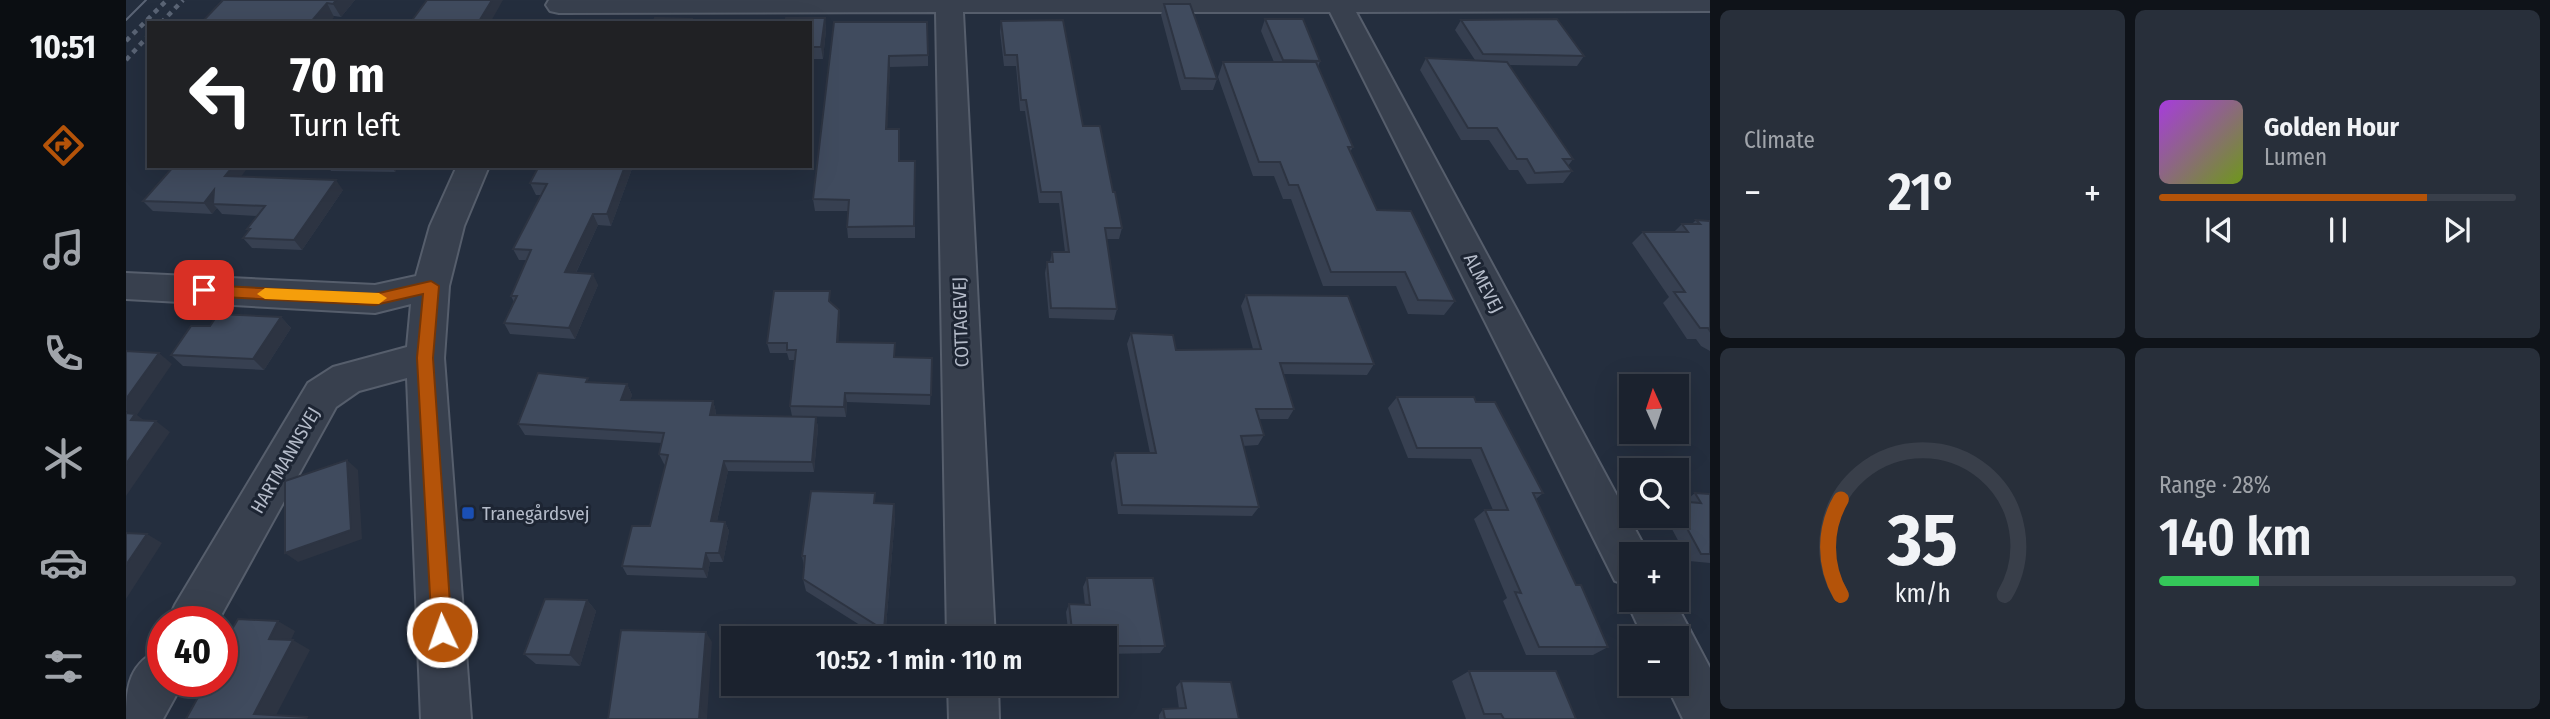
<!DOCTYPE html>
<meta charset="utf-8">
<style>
body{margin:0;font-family:"Fira Sans Condensed",sans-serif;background:#282f3a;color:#f1f3f6;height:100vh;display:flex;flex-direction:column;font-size:26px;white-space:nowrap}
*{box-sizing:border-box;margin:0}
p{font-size:23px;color:#a0a4aa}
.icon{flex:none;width:38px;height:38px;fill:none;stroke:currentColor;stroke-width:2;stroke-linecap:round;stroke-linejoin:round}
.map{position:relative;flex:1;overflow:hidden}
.panel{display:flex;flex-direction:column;gap:10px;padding:10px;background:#0f1319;width:840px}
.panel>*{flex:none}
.guide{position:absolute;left:21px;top:21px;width:665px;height:147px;border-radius:0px;box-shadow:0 7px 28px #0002,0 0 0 2px #393f4a;background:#202124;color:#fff;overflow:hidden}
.needle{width:46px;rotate:357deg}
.buttons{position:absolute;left:1493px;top:374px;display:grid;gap:14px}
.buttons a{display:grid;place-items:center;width:70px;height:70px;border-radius:0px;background:#1b222e;box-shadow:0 7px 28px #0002,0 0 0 2px #393f4a;font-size:35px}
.speed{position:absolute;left:21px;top:606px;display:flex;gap:14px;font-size:35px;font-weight:700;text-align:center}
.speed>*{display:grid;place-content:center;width:91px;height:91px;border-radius:50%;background:#1b222e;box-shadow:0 7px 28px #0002,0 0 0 2px #393f4a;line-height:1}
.speed .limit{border:10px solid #d22;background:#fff;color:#111}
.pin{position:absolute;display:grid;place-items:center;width:60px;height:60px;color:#fff;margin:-30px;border-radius:14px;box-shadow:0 4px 10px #0006}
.me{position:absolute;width:77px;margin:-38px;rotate:357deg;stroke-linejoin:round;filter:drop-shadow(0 0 5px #0008)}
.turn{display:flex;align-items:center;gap:24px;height:147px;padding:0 28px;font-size:32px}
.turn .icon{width:91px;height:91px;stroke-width:2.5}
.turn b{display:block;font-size:49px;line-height:60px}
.big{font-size:52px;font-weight:600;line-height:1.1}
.panel .widget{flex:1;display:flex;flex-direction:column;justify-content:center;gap:10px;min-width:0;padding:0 24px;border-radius:10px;background:#282f3a}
.panel .dial{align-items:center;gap:0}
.dial svg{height:182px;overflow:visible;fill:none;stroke:#393f4a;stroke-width:7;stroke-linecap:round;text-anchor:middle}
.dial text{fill:#f1f3f6;stroke:none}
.song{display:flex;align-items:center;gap:21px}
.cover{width:84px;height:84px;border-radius:10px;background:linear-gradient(135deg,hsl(280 70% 55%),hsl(80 70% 35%))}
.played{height:7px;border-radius:4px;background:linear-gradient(90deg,#b45309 75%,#393f4a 75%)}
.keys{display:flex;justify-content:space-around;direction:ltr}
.heat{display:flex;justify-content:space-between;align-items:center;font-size:38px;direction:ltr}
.charge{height:10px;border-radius:5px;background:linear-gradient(90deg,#34c759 28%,#393f4a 0)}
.panel .tiles{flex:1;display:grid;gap:10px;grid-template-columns:repeat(2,1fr)}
.trip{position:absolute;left:595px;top:626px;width:396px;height:70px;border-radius:0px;background:#1b222e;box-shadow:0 7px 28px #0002,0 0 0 2px #393f4a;font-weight:600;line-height:70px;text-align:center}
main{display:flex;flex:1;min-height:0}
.tab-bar{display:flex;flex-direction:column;width:126px;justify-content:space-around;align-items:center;background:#0b0e12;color:#a0a4aa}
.tab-bar .icon{width:49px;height:49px}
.tab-bar .selected{color:#b45309}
.tab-bar b{font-size:32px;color:#f1f3f6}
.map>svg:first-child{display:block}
</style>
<main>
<nav class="tab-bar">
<b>10:51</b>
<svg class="icon selected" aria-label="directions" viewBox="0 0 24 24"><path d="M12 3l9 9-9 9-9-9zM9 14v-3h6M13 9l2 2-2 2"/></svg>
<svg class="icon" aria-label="music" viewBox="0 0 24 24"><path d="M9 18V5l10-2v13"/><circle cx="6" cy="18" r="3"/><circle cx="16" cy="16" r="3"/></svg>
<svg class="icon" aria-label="phone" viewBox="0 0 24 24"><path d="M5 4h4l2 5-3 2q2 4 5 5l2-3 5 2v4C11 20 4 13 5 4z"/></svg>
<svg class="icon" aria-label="climate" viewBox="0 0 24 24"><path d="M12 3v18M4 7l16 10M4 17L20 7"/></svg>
<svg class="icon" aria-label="car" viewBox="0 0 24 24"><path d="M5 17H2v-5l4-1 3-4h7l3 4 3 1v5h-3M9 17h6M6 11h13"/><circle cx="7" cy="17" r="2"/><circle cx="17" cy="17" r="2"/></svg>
<svg class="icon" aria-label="filters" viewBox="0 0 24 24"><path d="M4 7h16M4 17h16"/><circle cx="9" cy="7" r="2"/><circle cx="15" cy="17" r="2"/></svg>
</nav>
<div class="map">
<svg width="1584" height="719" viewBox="0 0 1584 719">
<rect width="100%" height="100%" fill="#242e3e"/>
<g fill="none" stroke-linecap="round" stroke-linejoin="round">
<defs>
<path id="minor" d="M423,0H1584V11L1230,12L1523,555H1505V587L1489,581L1204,12H837L869,639H821L810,12L433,13L424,11L420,5Z
M331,166H363L338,226L323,286L318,358L345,719H295L281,378L233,391L210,407L92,621H42L49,605L182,383L207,367L281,347L285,304L249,313L0,299V273L249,285L290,276L304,226Z
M1505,588V600H1548L1584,668V719H1557L1540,684H1550V639H1518L1500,600Z
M37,648V681H58L37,719H0C0,686 3,662 37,648Z
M822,684H872L873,719H823Z"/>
</defs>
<!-- minor casing -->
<use href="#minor" stroke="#565e6c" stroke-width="4"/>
<!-- minor -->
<use href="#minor" fill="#38404e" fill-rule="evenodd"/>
<!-- tram -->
<path stroke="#5a6475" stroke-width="2" d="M0,20L20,0"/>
<!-- rail -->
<path stroke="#5a6475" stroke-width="4.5" stroke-dasharray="5 5" stroke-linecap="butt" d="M35,23L57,0
M0,41L41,0
M0,60L23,35"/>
</g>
<!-- wall -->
<path fill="#374051" d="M97,0H229L215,17Z
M1038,4L1091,79L1087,90H1055L1035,15Z
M699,18L700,30L697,59H684V23Z
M1139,19L1194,61L1192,67L1227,147L1224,152L1251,210L1329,301L1318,315L1282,314L1270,286H1197L1165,199H1157L1148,176H1127L1092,77L1097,62H1148L1135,31Z
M1335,20L1458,56L1451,66L1383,65L1447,159L1442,166L1446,171L1437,183L1401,184L1392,170H1383L1363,140H1335L1294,70L1300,58L1349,60L1329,30Z
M875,21L957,126L987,192L996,228L993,239H980L991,309L988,320L923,318L919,273L921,262H924L926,252H939L933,203H913L899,111H894L890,66H878L874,32Z
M708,22L802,55V66L764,67L761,129L773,161H789V238H722L721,227L722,211H689L687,199Z
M202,166H273L269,172L205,171Z
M507,166L485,226L472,225L450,273L472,285L449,339L384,334L378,323L388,302L385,296L400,260H393L387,249L415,195H410L404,183Z
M115,177L217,190L176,250L126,248L117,238L123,230L121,229L132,216L96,214L91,208L86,214L27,211L17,201Z
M1570,220L1584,221V351L1575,346L1570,339H1561L1537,303L1543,297L1506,243L1517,232H1548L1556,224H1566Z
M1120,295L1248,364L1241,375L1157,374L1168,409L1162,419H1133L1138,435L1132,445L1117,446L1133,507L1126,516L992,514L985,463L989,453H1024L1001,344L1005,333L1050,350L1127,349L1115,306Z
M705,303L713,310L714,320L712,342L769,357L806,358L804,405L721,402L720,417L666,416L664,406L669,360H663L661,353H644L641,343Z
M155,317L165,328L138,370L57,366L45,355L84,326Z
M464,383L501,384L506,395L504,400L587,401L590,412V416L690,417L692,428L688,472L602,471L591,521L599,522L603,531L597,562H584L581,578L501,575L496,566L524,526L539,465L538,464L533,454L536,443L399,435L392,424Z
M1271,397L1350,402L1417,493L1410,499L1450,585L1482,647L1467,655H1400L1377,601L1381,598L1348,519L1359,510H1367L1345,459L1282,458L1262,408Z
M1569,493L1584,494V563L1563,561L1539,516H1550V501L1558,502Z
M750,503L768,504L769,517L759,639H756L680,591L677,579L678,566L676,556Z
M961,578L1039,646L1034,653L978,654V639H943L940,612L943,604L959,605L957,587Z
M461,600L470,611L454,666L410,664L398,654Z
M1343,671L1450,719H1340L1326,681Z
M1055,681L1113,719H1033V715L1037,709H1053L1050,687Z"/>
<!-- shaded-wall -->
<path fill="#2d3442" d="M210,0H229L215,17L207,4Z
M366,0H377L364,23H352Z
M201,3L208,17L204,23H184Z
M699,18L700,30L697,59L695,47Z
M763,56L764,67L761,140L760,129Z
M107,166H123L108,186L99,176Z
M266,166H273L269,172Z
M499,166H507L485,226L481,214Z
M210,180L217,190L176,250L168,240Z
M88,190L87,204L91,208L86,214L78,203Z
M467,214L472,225L445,283L439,272Z
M467,274L472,285L449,339L443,328Z
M713,310L714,320L712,353L711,342Z
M155,317L165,328L138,370L127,359Z
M33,353L46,364L11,415L23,424L5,420L7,417L0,411V399Z
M501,384L506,395L501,411L495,400Z
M719,393L721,402L720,417L718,407Z
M587,401L590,412L587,426L584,415Z
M690,417L692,428L688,472L686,462Z
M30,421L44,432L0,496V464Z
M221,460L232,470L236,539L172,562L159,553Z
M598,461L602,471L589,530L585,521Z
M768,504L769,517L759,639L758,630Z
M599,522L603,531L597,562L593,553Z
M21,534L36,543L0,599V565Z
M580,553L584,562L581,578L577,569Z
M461,600L470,611L454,666L444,655Z
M152,621L169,631L161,649L143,639Z
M580,632L586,642L581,719H573Z
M167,640L184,650L148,719L128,714Z"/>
<!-- building -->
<path fill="#404b5e" stroke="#2d3442" stroke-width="2" d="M97,0H210L207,4L201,3L184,23H75Z
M301,0H366L352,23H284Z
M1038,4H1064L1091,79L1059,78Z
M529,18L566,19L565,23H527Z
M660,18H699L695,47H684V23H659Z
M1139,19H1177L1194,61L1157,60Z
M1431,19L1458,56L1357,54L1335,20Z
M937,20L957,126H974L987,192H989L990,197L996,228H979L991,309L925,308L921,262H927L926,252H943L935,192H915L900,100H895L891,55H879L875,21Z
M708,22H801L802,55L763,56L760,129H773V161H789L788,226L721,227L723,200L687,199Z
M1300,58L1381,62L1447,159H1437L1446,171L1409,173L1401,159H1391L1371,128H1342Z
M1097,62H1190L1227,147H1222L1251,210L1285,211L1329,301L1292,300L1279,272H1205L1172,185H1163L1154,162H1133Z
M48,166H107L99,176L210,180L168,240L117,238L124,229H121L139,206L87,204L88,190L78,203L17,201Z
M413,166H499L481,214H467L439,272L467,274L443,328L378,323L391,296H385L405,250L387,249L421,184L404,183Z
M1570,220L1584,221V331L1582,328H1574L1548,292H1559L1517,232H1562L1556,224H1574Z
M648,291H704L703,301L713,310L711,342L769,343L768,357L806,358L805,395L719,393L718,407L664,406L670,350H661V343H641Z
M1120,295L1222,296L1248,364L1154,363L1168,409H1130L1138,435L1115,436L1133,507L996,505L989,453H1030L1005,333L1047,335L1050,350L1135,349Z
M92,314L155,317L127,359L45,355L65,326H84Z
M0,351L33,353L0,399Z
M412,373L462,378L460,382L501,384L495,400L587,401L584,415L690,417L686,462L598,461L585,521L599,522L593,553H580L577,569L496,566L506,526H524L542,455L533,454L538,433L392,424Z
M1271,397H1348L1350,402H1369L1417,493H1407L1450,585H1455L1482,647H1413L1389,592L1395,593L1359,510H1382L1355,448H1291Z
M0,413L9,414L5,420L30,421L0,464Z
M221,460L225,530L159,553V481Z
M685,491L749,493L748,503L768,504L758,630L677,579L679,556H676Z
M1569,493L1584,494V554H1575L1550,508V501L1575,503Z
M0,533L21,534L0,565Z
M961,578H1027L1039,646H978V639H947L943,604L964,605Z
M419,599L461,600L444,655L398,654Z
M112,619L152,621L143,639L167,640L128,714L181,717L180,719H60L81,681H96V646Z
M495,630L580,632L573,719H482Z
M878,635H918L919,639H879Z
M1343,671H1430L1450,719H1378L1375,714H1358Z
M1055,681L1105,682L1113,719H1039L1037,709L1060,708Z"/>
<!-- route -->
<path fill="#b45309" stroke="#753606" stroke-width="2" d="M305,281L313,286L307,358L326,632L323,639L316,642L309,639L306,632L291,358L297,294L249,305L78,296L71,290L78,285L249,294Z"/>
<!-- slow -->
<path fill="#f59e0b" d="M139,288L253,293L261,298L253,304L139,299L131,294Z"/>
<!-- markers -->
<rect fill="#1a4fb4" stroke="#1d2533" stroke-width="2.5" x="335" y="506" width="14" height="14" rx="3.5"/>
<g text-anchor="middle" stroke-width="6" stroke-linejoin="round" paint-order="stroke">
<!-- street labels -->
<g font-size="19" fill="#b4bbc9" stroke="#1d2533">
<text transform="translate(1358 283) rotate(63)" y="7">ALMEVEJ</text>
<text transform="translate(834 322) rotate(-92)" y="7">COTTAGEVEJ</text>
<text transform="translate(159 460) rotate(-60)" y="7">HARTMANNSVEJ</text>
</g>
<!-- poi labels -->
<g font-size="19" fill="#b4bbc9" stroke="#1d2533" text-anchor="start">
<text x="356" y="520">Tranegårdsvej</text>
</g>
</g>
</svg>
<div class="buttons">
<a><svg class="needle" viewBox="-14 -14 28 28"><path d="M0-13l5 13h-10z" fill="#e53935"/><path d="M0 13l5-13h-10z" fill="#a0a4aa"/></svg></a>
<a><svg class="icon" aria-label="search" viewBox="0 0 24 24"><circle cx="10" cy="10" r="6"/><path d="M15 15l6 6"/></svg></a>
<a>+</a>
<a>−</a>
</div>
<div class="speed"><div class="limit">40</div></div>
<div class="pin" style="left:78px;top:290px;background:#d93025"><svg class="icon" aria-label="arrive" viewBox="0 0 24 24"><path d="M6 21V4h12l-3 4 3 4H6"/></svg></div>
<svg class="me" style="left:316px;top:632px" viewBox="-20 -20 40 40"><circle r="17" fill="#b45309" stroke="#fff" stroke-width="3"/><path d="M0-11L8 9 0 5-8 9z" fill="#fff"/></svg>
<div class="trip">10:52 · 1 min · 110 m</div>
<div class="guide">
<div class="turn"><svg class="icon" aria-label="left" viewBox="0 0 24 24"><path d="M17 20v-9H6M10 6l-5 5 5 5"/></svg><div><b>70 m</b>Turn left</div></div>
</div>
</div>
<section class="panel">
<div class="tiles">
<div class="widget"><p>Climate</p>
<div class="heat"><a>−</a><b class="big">21°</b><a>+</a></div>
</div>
<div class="widget">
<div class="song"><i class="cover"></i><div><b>Golden Hour</b><p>Lumen</p></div></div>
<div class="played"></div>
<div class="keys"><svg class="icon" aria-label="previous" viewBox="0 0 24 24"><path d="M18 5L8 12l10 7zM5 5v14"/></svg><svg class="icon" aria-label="pause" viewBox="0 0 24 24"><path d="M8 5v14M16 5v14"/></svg><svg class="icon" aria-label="next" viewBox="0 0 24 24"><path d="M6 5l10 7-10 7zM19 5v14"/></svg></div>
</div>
<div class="widget dial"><svg viewBox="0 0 100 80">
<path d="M14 69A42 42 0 1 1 86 69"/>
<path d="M14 69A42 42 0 0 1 14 27" stroke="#b45309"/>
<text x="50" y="56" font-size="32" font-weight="700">35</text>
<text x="50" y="72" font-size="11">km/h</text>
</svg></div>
<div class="widget"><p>Range · 28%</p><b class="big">140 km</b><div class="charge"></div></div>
</div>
</section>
</main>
